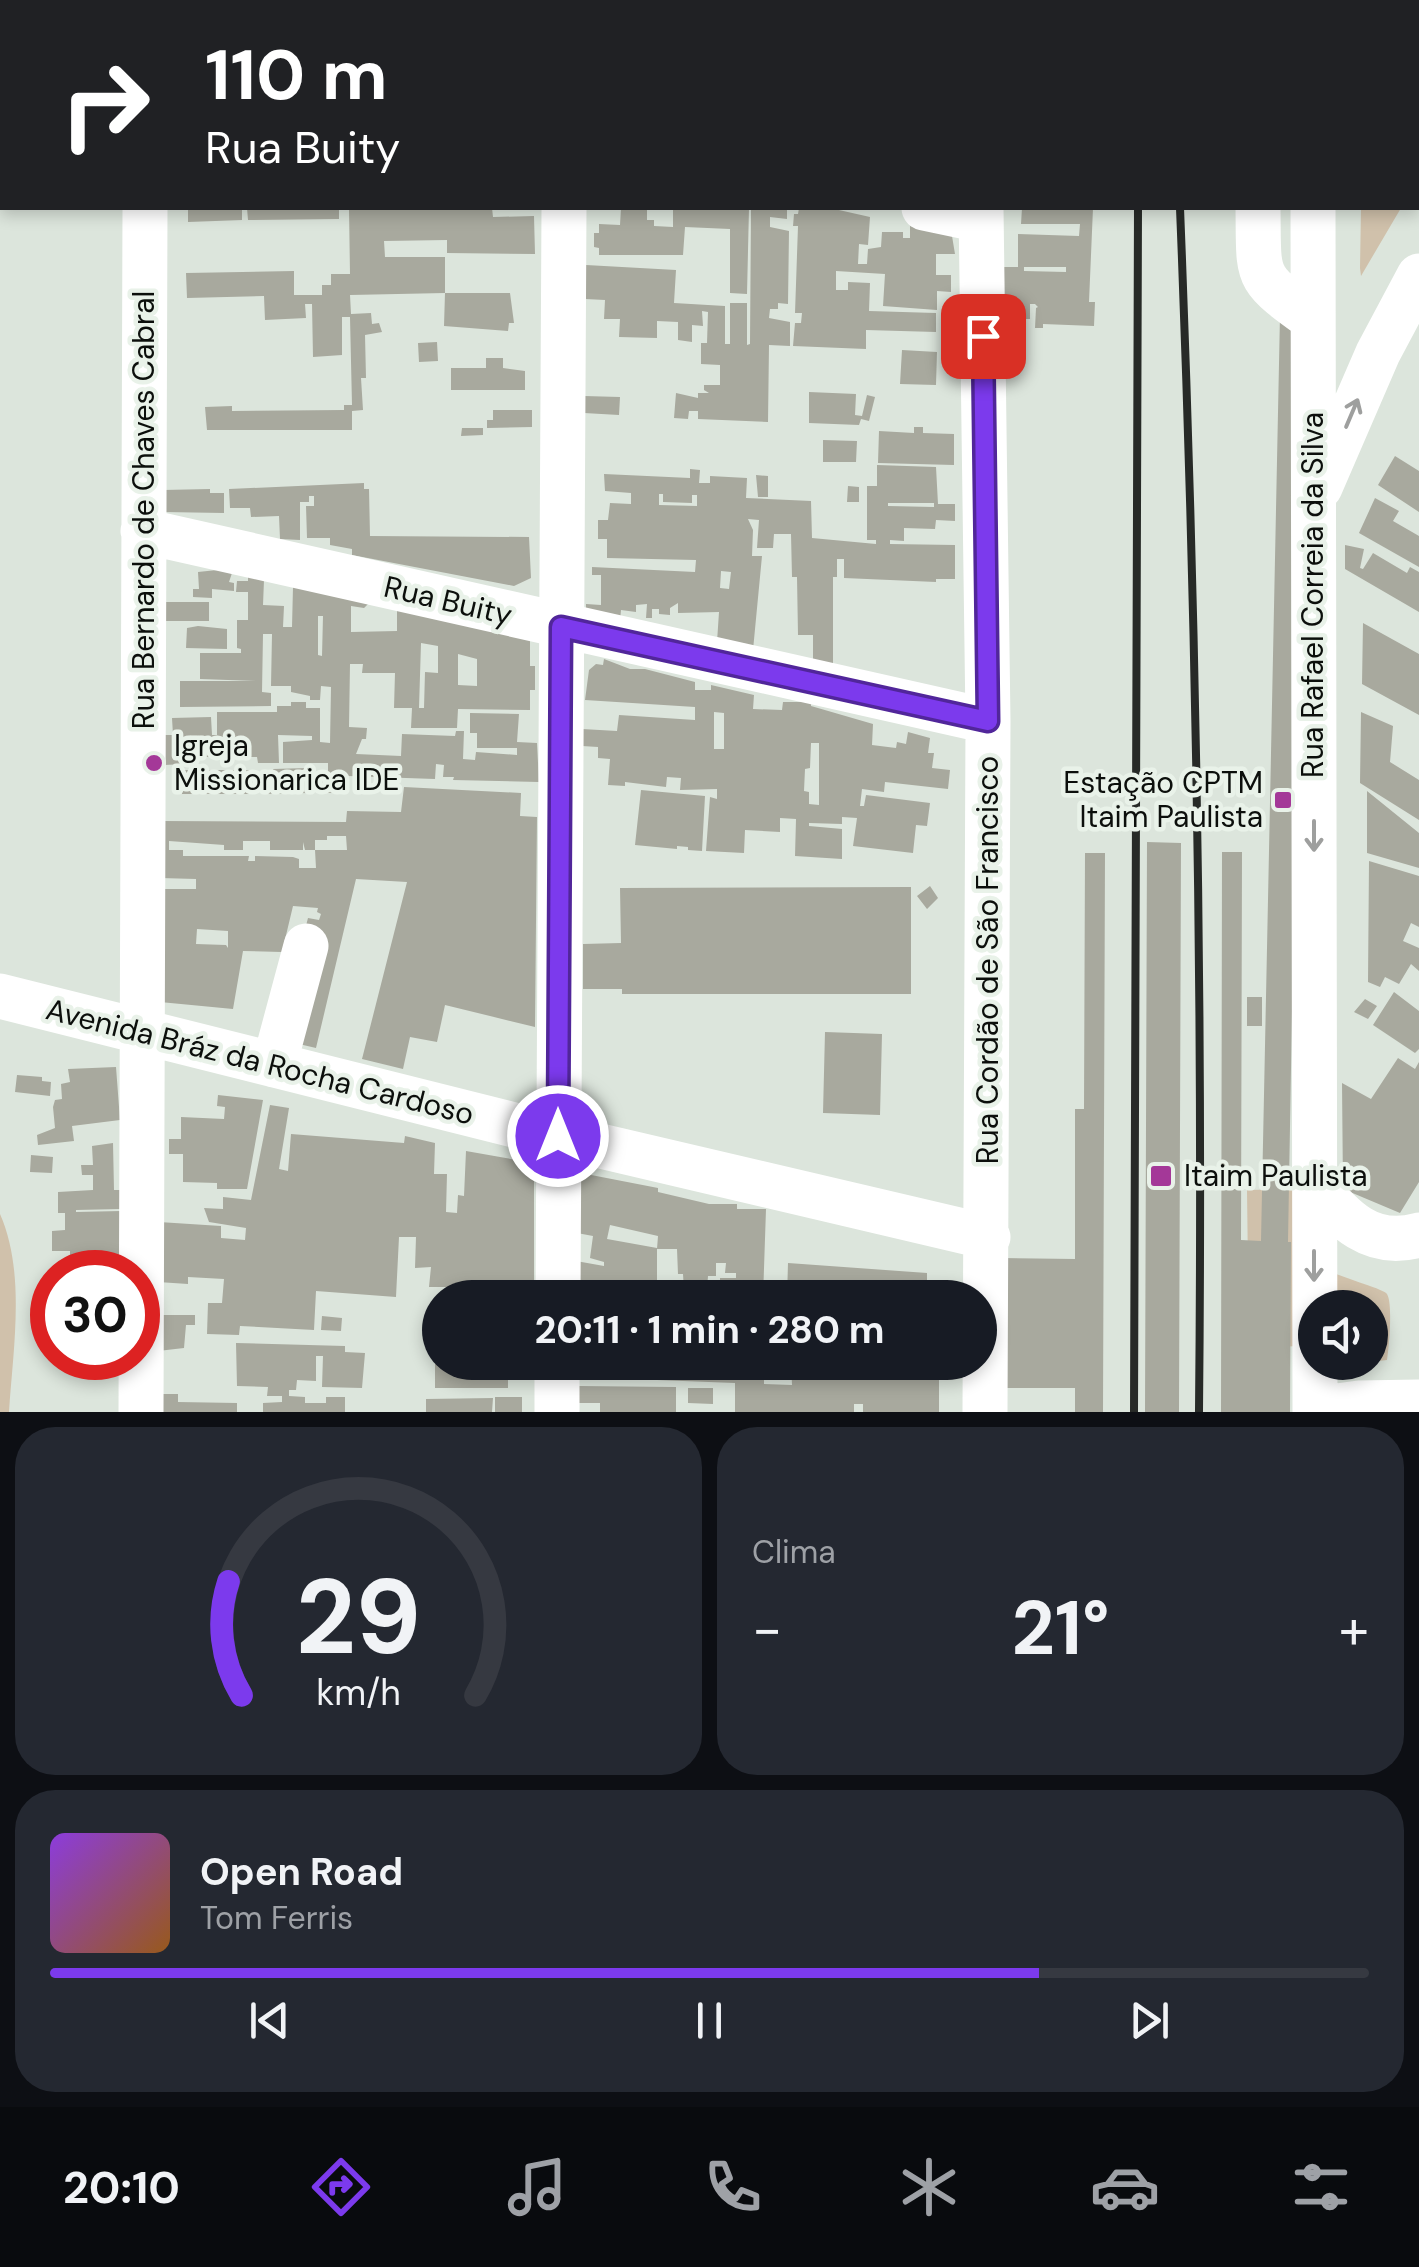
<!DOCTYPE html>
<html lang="pt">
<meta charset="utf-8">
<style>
body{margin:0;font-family:"DM Sans",sans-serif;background:#242831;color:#f1f3f6;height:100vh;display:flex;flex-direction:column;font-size:38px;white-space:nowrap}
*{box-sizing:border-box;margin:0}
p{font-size:32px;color:#9ea1a6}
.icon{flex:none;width:55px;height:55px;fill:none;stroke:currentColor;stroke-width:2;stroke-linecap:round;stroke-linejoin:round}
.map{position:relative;height:1412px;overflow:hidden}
.panel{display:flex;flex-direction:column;gap:15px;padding:15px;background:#0d0f14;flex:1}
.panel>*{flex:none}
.top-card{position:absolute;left:0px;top:0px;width:1420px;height:210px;box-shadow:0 5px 15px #0003;background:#202124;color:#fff;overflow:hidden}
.controls{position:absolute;left:1298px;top:1290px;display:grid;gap:20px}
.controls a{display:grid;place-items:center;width:90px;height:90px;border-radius:50%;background:#171b24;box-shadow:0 5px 15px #0003;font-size:50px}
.speed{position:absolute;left:30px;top:1250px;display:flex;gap:20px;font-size:50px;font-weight:700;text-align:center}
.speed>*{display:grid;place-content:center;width:130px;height:130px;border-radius:50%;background:#171b24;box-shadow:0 5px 15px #0003;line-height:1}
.speed .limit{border:15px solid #d22;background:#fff;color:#111}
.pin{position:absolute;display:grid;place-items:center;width:85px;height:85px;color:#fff;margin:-42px;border-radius:20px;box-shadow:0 5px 15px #0006}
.me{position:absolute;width:110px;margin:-55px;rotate:0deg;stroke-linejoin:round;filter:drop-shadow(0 0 8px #0008)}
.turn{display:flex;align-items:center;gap:35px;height:210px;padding:0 40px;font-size:45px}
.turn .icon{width:130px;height:130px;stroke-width:2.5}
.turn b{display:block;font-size:70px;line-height:85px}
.big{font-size:75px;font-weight:700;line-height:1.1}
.panel .widget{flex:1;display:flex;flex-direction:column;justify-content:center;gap:15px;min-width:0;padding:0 35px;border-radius:40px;background:#242831}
.panel .dial{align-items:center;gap:0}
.dial svg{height:260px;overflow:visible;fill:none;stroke:#363941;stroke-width:7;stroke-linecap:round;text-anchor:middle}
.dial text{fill:#f1f3f6;stroke:none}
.song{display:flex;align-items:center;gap:30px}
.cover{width:120px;height:120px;border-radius:15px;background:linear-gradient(135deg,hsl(270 70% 55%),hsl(30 70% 35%))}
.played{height:10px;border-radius:5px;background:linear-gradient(90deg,#7c3aed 75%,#363941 75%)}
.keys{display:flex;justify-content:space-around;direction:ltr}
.heat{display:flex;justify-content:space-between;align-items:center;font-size:55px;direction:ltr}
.panel .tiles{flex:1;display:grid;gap:15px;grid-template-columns:1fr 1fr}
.widget:last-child{grid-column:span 2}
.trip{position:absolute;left:422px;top:1280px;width:575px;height:100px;border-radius:50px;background:#171b24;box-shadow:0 5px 15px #0003;font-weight:700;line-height:100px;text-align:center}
.tab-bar{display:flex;height:160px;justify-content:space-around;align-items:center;background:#090b0e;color:#9ea1a6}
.tab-bar .icon{width:70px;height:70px}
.tab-bar .selected{color:#7c3aed}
.tab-bar b{font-size:45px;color:#f1f3f6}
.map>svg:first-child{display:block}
</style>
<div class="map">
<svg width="1419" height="1412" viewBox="0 0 1419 1412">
<rect width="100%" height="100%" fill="#dce5dc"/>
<!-- green -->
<path fill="#d0c1ab" d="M1361,208H1401L1361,276L1360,268Z
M1311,1189L1313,1262C1328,1275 1384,1288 1387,1294C1393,1304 1389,1347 1387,1360L1370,1362V1308H1315V1362L1366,1363L1324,1368L1309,1377L1308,1346L1249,1347L1247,1190Z
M0,1214C26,1273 13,1349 9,1412H0Z"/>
<!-- building -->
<path fill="#a8a99e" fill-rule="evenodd" d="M188,208H242V220L188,222Z
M247,208H339V219L248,220Z
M349,208H492L493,217L534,216L535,254L447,253V240L384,241L385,257H445V293H510L514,323H509L508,331L444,326L445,293L350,295L351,314L371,313L372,324L379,323L382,332L365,335L366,378H361L363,410L352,411V430H207L205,407L232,406V411L344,410V405H352L350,317H342V355L313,357L312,304H305L306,318L265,320L264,296L187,298L186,273L294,271V295H322V285H331V274H350Z
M621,208H647V220H654V226L673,227V208H749L747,294L730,293V229L685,227L683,255H599V248L594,247V233H599V224L620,225Z
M751,208H787V219L770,217V227L789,231L788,304L778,303V309H770L769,318L790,322V346L769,345L768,422L698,419V411H689L688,419L674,418L676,393L698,398V393H709L704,390V385H720V365L701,364V343H707L708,312L702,311L703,326L692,325V342L678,340V322L657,321V338L619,337L620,319H604L605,300L585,299L586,265L676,270L674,303L725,306V344H730V303H747V345L750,344Z
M799,208H830L870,217L868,245L859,244L858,264H867L868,249L881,247L882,232H903V238H910V226L952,236L955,254H936V275H951V292L937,291V310L883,306L885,274L836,271V290H848V282L870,283L869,311L936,313V332L866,330V349L793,346L795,323H801L802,313H795L798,226H793L794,214H798Z
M1022,208H1093L1089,302H1095L1094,326L1043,324V328H1035L1036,308L1038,307L1035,304H1030V319H1003L1001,267H1018V234L1079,236L1080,224H1021ZM1024,267H1066V272L1024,271Z
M1280,315L1304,319L1288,1242H1291L1290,1412H1221L1222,852H1242L1241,1240L1261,1241Z
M437,342L438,361L419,362L418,343Z
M902,350L937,352L936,385L900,384Z
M486,358H503V368L525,371V390H451V368H486Z
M809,392L856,394L855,415L862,416L867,395L875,397L869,421L861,419L859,425L809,423Z
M584,396L620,397L619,415L584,413Z
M493,410H532V427L487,428V420H493Z
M914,427H923V433L954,434V465L878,463L879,431L914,433Z
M462,428H483V435L461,436Z
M823,440L857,441L856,462H823Z
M1395,456L1419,471V512L1378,485Z
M877,465L936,467L938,504H955V521L936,520L935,529L904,528V541L890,540V544L955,545V579H936V582L844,578V559H837V577H833V667L813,662V635H798L797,577H792L791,534H774L773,548H757L759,520L748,519L753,530L752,556H762L753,650L717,642L719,612L678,613V603L670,608V615L659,614V609H652V618H646L647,604L636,605V612L621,610L620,621L586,613V604L601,605V575H592V567L695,572L696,560L607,558V539H598V520H608L610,503L631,504V493L605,491L604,474L690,478V469L700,470L699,483H710V476L747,478L746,498L811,501L812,538L876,544V540H867V486H877ZM659,494H663V502L692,503V495H697V506L659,505ZM888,503H934V507L888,506ZM721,571L731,572L729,589L720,588Z
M756,475L768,476V497H758Z
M364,483V489H369L370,536L529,537L531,578L514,586L352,555V549L330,545V538H307L306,506H314V496H309V502H300V540L280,539L279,516L251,517L250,508H230L229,489Z
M848,486L859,487V502H847Z
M210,489V493H224V513L163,512V490Z
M1375,498L1399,511L1393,521L1419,536V567L1359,533Z
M1345,545L1364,549L1360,568L1363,569L1373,553L1407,573L1410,567L1419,572V612L1345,569Z
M217,570L232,573L229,582L234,583V591L212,589V598L193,597V589H199L198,572Z
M248,576L264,580L263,605L284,606L283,627H292L293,587L369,603L364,608L351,606V632L397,631V608L530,640V666H535V690H530V710L458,709L457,728H411L412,708H394L395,673H362L363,664H350L349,727L367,728L366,739H362L356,754L401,756L402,734L455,736L456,731H464L463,759L475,760L476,752L517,755V748H477V733H470V713L519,714L517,742L537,743L539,782L453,780L454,777H443L444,765L436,764L435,779L348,776L347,793H328V763H283V742L312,740V736L278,735L279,763H258L257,757H186V764L164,765L165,735H173L172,718L211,717L212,735H217V712H277V706H291V702H306V708H320V742L330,743L331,687L321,686L320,700H310V696L291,692V686H271L272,634H263L262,692L271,693V706L180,707V681H257L200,679V653H241V649L237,648V620H248V592H236L237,581H248ZM318,616H323L322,656L318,655ZM421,643L438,646V673L425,672L424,708H419ZM458,654L477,659V686L458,685Z
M163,602H209V621H164Z
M1363,623L1419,654V715L1362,684Z
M198,626L227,629V649L186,648L187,628Z
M604,659L630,669H645L695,682V690H711V685L754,695L753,709L782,710L783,702H811V706L873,724L872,745L896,748L897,742L906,744L908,732L930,738L928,753H934L932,768L950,770L948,789L885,782L884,792L862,789L860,806H864L866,795L930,803L927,826L916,825L913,853L853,846L857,818L842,817V824L809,823V826L842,829V859L795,856L796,819L780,818V832L745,830L744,853L706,851L710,797L717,799V789L680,790L681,778L667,777L666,787L625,782V786L608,785L610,759L598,758V747L582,746V729L617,731L619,715L695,720V707L585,700L589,670L596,664L603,665ZM714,712L724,713V749H714ZM811,743H819V805L809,804V792L804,791L805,769L810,768Z
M1361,712L1393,726L1390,762L1419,780V820L1360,783Z
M308,768V793L263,794V784H273V769Z
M183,770H250L251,794H182Z
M404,787L521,793L520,816L537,817L535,1027L445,1005L437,1042L410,1037L403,1069L362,1059L407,882L356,879L316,1048L286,1041L302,941L308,918L319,920L321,914L317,912L318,908L293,906L282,952L243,951L233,1009L160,1002L161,889H196V879L160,878L159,821L346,822L347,811L401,812ZM327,836H346L347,850H315L316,868H299V859L293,857L255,856V861H248L249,856H183V850H169V841L224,845V850H243V841H270V850H303V842L305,850H315V840H327ZM197,929L228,931V948L226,945L196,944Z
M641,790L705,796L702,851L688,850V847L677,846V849L635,845Z
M1367,791L1419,833V868L1367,853Z
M1147,842L1181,843L1179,1412H1145Z
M1085,853H1105L1103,1412H1075V1388H1000V1258L1075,1259V1109H1084Z
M1369,861L1419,876V927L1411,923L1403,941L1419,948V971L1411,964L1399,984L1385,977L1380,987L1368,982Z
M930,886L938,898L927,909L917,896Z
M911,887V994H622V989H583V944L621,943L620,888Z
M1394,992L1419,1011V1049L1415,1053L1373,1025Z
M1247,997H1262V1026H1247Z
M1365,999L1377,1006L1368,1019L1354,1012Z
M825,1032L882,1034L880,1115L823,1113Z
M1398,1058L1415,1069L1419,1062V1182L1400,1213L1343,1189L1342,1083L1371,1099Z
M116,1067L120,1120L72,1126L74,1141L38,1145L37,1135L55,1128L53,1107L55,1100L62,1099L61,1084L70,1082L68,1069Z
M17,1075L42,1077V1081L51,1082L50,1096L15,1092Z
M218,1095L263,1100L247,1189H217V1183L183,1182V1154H169V1139H181V1117L224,1119L225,1107L217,1106Z
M270,1105L289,1108L279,1169L288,1171L291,1134L404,1143L405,1136L435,1143L434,1174H447L446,1212L457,1213L458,1195L464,1196L466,1151L522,1161L534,1175V1287H429L431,1267L415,1268L416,1237H399L396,1297L316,1291L314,1330L240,1326L239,1335L207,1334L208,1303H222L224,1279L188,1277V1284L158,1282L159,1222L221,1226V1238L245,1240L246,1228L209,1222L204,1208L223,1209V1197L251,1200Z
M113,1143L114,1190H120L121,1209L76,1210V1212L121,1211L122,1272H70V1251H52V1231L65,1230V1213H58V1192L93,1190V1175H82L81,1165H93L92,1146Z
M31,1155L53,1157L52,1173L30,1172Z
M586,1174L658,1188V1192L709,1204H737V1209H766L763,1298L720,1295V1278H736V1273H725L726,1263H716V1276H708L707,1289L684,1290L683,1274H678L677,1249H657L658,1236L610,1225L607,1239L657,1248V1298H640L641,1291L612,1284L611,1292L629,1298H577L576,1261L604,1266V1262L590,1258L593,1236L577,1233L579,1179Z
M788,1263L927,1273V1298H787Z
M158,1315H195V1325H186L184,1348L158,1351Z
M322,1316L342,1318L341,1331L321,1330Z
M236,1343L345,1346V1352L365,1353L362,1388L322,1387L323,1356H316V1381L297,1380L296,1390H289V1396L305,1397V1403H326V1397H345V1412H263V1403L282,1402V1396H267L268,1387L237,1386Z
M467,1362H519V1373L508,1372V1388H435V1364Z
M671,1362H699V1368L706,1369V1362H764V1384L792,1385L791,1362H939V1412H863V1404H854V1412H735V1383L657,1380L656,1367H671Z
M578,1386L676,1387V1412H600V1403H578Z
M688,1388H713V1404L688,1403Z
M158,1394H178V1402L237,1403V1412H158Z
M495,1397H522V1412H495Z
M493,1398L492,1412H426V1399Z"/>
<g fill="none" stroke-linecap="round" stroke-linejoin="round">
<!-- minor -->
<path stroke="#fff" stroke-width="45" d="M146,0V2
M564,0V2
M982,2V0
M1297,2L1299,0
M0,3H2
M1418,147L1419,146
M924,208L981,220
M981,208L988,721L985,1412
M1258,208C1259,280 1253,276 1313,319
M1313,208L1315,1412
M1320,487L1378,353L1419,276
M143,531L988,721
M0,996L558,1136L988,1237
M274,1065L306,946
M1314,1184C1343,1219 1371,1249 1419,1235
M558,1298L564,208
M1315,1409L1359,1403L1419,1402
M141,1412L145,208
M557,1412V1362"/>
<!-- rail -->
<path stroke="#272a27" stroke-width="8" d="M1139,0V2
M1172,0V2
M1180,208C1196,609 1203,1010 1199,1412
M1134,1412L1138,208"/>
</g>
<!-- one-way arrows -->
<defs><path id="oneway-shaft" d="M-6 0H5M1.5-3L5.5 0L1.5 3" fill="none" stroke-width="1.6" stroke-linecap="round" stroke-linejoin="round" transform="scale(2.5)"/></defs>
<g stroke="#9e9f9e">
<use href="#oneway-shaft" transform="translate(1352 413) rotate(-67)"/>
<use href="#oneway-shaft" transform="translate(1314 836) rotate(90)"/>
<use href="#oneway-shaft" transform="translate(1314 1266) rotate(90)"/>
</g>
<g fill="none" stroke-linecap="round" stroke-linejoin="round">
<defs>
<path id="route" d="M558,1136L561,627L988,721L983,336"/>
</defs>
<!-- route casing -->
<use href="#route" stroke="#51269a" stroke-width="25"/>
<!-- route -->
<use href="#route" stroke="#7c3aed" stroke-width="18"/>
</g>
<!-- markers -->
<g fill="#a43898" stroke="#e9f2e9" stroke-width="4">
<circle cx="154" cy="763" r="10"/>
<rect x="1273" y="790" width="20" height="20" rx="5"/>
<rect x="1149" y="1164" width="24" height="24" rx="5"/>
</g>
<g text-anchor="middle" stroke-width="9" stroke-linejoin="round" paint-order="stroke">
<!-- street labels -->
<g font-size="30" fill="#0c0f0c" stroke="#e9f2e9">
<text transform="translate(144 510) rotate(-90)" y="10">Rua Bernardo de Chaves Cabral</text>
<text transform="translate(1313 595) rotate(-90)" y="10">Rua Rafael Correia da Silva</text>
<text transform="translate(448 601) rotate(13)" y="10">Rua Buity</text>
<text transform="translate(988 960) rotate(-90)" y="10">Rua Cordão de São Francisco</text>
<text transform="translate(260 1062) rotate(14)" y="10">Avenida Bráz da Rocha Cardoso</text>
</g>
<!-- poi labels -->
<g font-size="30" fill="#0c0f0c" stroke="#e9f2e9" text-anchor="start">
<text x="174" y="756">Igreja<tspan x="174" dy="34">Missionarica IDE</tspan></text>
<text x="1263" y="793" text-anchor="end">Estação CPTM<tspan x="1263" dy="34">Itaim Paulista</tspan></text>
<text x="1184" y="1186">Itaim Paulista</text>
</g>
</g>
</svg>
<div class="controls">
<a><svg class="icon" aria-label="sound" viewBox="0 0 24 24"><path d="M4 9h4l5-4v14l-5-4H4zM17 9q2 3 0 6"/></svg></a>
</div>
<div class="speed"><div class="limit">30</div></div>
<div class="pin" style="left:983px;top:336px;background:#d93025"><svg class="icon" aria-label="arrive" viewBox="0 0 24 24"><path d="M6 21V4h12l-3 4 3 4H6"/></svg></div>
<svg class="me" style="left:558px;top:1136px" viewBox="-20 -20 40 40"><circle r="17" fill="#7c3aed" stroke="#fff" stroke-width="3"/><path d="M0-11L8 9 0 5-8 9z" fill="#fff"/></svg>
<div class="trip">20:11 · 1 min · 280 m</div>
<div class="top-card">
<div class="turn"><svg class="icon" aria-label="right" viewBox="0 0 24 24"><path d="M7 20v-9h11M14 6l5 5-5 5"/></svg><div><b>110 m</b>Rua Buity</div></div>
</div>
</div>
<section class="panel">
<div class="tiles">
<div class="widget dial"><svg viewBox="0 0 100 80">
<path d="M14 69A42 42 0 1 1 86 69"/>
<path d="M14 69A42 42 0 0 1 10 34" stroke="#7c3aed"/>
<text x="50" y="56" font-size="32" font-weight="700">29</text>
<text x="50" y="72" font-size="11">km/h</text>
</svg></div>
<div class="widget"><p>Clima</p>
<div class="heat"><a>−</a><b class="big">21°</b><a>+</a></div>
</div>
<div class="widget">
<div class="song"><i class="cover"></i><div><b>Open Road</b><p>Tom Ferris</p></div></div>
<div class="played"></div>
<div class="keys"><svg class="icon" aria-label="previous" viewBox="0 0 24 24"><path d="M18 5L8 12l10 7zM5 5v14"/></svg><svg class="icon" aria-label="pause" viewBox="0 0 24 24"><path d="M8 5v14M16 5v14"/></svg><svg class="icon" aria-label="next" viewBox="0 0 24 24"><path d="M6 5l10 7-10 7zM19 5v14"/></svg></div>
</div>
</div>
</section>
<nav class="tab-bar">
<b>20:10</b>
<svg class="icon selected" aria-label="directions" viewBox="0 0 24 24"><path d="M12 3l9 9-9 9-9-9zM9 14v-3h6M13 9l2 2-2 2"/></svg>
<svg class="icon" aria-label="music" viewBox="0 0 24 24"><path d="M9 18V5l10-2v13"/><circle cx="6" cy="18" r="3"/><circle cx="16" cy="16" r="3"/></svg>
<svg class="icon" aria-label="phone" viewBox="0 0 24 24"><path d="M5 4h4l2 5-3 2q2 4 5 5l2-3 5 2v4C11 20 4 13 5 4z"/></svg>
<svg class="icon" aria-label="climate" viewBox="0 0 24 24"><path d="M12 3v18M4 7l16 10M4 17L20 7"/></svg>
<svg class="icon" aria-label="car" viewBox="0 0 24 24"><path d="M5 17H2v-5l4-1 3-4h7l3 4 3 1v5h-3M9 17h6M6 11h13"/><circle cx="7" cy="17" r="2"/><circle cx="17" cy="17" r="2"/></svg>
<svg class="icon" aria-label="filters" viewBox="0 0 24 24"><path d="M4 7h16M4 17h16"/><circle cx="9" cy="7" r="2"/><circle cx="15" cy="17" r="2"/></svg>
</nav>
